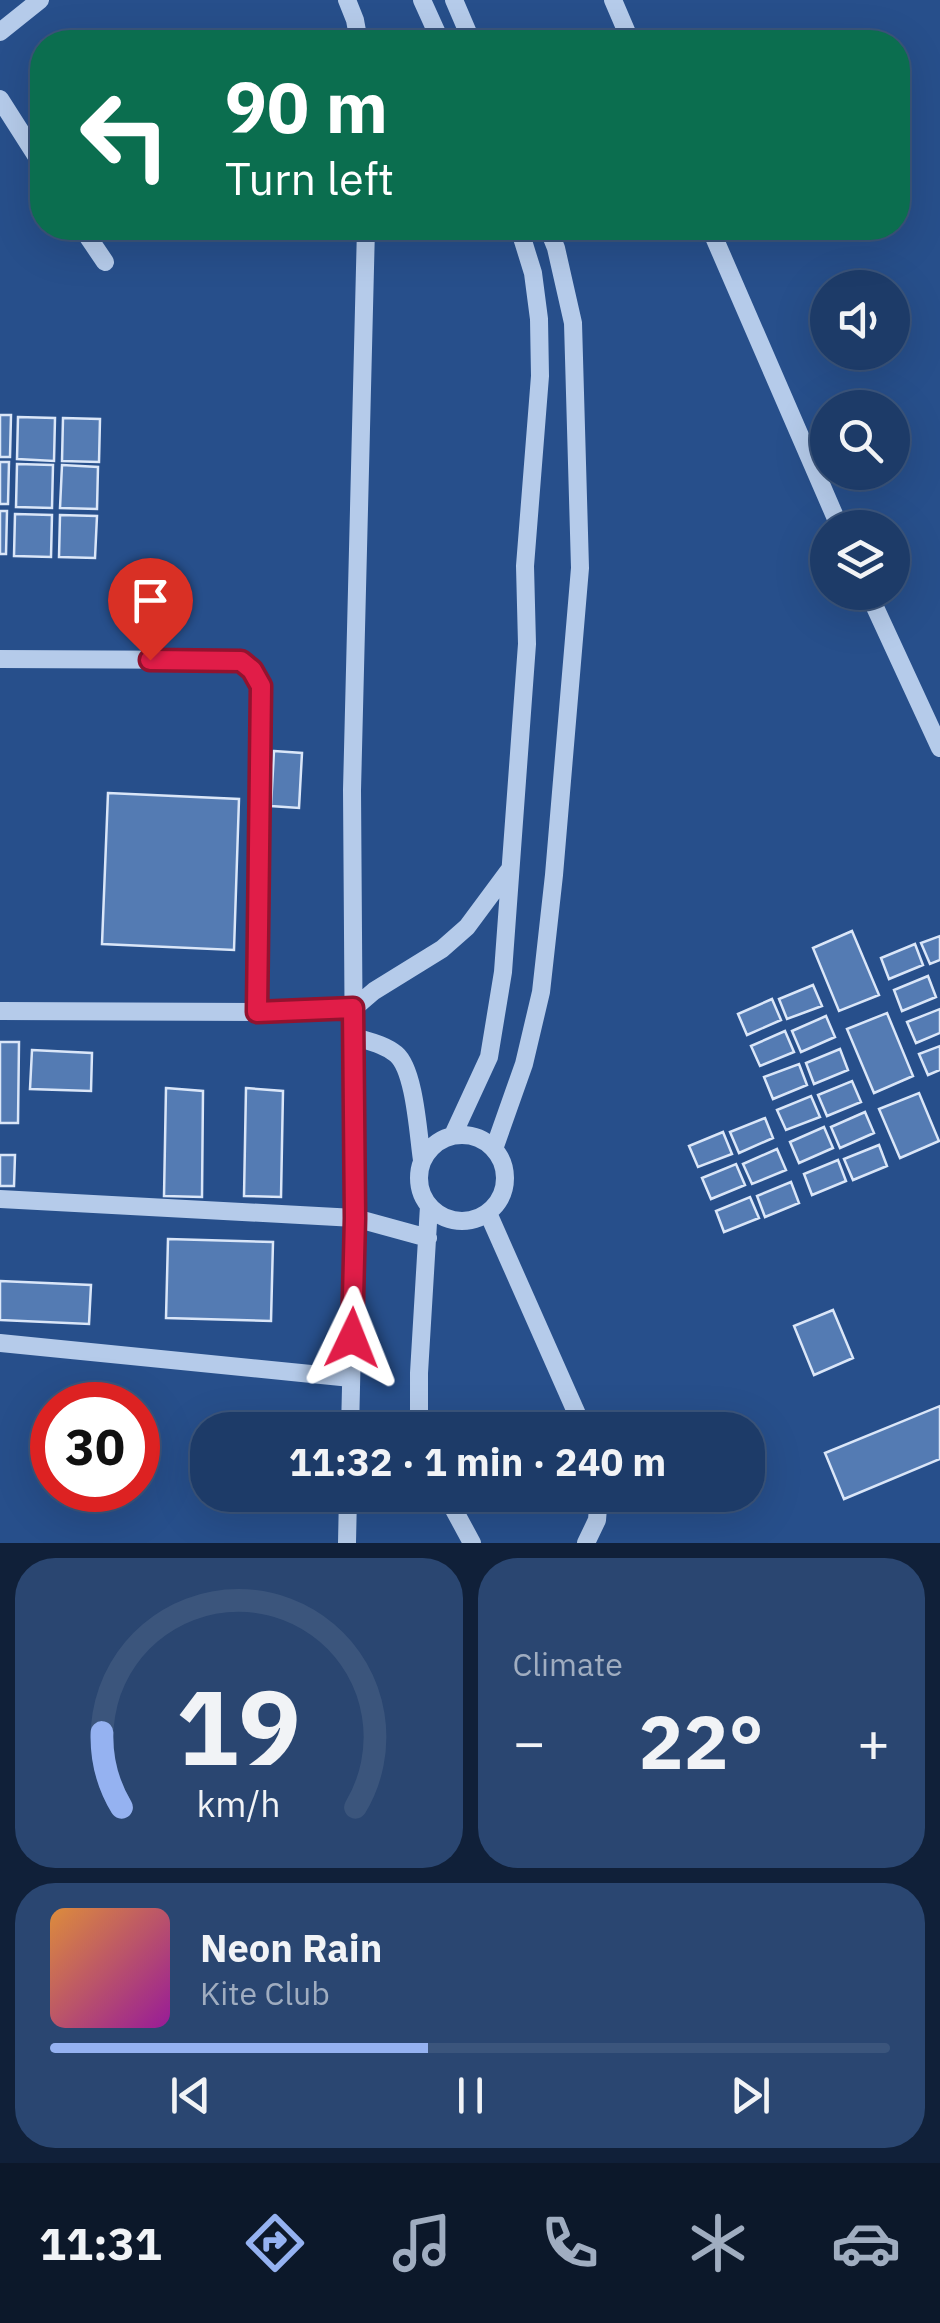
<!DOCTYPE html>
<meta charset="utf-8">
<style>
body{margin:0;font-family:"IBM Plex Sans",sans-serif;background:#2a4671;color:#f1f3f6;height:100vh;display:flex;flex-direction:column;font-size:38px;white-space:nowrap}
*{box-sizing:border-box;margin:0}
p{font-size:32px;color:#a0adc0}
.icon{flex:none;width:55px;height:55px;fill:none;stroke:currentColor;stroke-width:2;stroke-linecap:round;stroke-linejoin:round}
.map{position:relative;height:1543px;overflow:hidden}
.side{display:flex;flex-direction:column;gap:15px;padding:15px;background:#102039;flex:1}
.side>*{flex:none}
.guide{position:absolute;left:30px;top:30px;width:880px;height:210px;border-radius:40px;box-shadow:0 10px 40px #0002,0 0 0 2px #3b557c;background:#0b6e4f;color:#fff;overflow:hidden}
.controls{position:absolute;left:810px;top:270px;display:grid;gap:20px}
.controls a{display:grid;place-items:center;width:100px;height:100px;border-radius:50%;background:#1d3b68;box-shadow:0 10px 40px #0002,0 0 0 2px #3b557c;font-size:50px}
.speed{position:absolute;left:30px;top:1382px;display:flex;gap:20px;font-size:50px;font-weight:700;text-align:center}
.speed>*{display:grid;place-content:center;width:130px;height:130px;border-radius:50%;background:#1d3b68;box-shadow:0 10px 40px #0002,0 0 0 2px #3b557c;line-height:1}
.speed .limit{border:15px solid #d22;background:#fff;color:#111}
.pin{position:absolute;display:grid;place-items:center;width:85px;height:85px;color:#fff;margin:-102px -42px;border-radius:50% 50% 50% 0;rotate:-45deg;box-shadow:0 0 10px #0007}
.pin .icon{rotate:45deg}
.me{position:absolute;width:110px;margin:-55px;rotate:2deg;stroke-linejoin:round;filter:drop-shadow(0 0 8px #0008)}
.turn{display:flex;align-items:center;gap:35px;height:210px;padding:0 30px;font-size:45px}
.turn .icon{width:130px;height:130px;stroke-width:2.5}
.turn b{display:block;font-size:70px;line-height:85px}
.big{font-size:75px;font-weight:800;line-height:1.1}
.side .tile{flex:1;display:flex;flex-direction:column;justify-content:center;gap:15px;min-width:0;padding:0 35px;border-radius:40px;background:#2a4671}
.side .dial{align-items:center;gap:0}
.dial svg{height:260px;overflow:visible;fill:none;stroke:#3b557c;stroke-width:7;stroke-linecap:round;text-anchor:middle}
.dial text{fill:#f1f3f6;stroke:none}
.song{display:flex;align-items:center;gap:30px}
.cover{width:120px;height:120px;border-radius:15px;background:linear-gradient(135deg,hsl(30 70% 55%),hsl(300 70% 35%))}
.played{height:10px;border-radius:5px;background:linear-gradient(90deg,#95b2f1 45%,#3b557c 45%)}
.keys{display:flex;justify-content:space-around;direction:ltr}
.heat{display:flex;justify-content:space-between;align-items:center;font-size:55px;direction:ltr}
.side .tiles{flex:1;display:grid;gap:15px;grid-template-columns:1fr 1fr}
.tile:last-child{grid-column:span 2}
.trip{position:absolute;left:190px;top:1412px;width:575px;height:100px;border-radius:40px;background:#1d3b68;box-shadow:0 10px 40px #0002,0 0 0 2px #3b557c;font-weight:800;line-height:100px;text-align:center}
.tabs{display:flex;height:160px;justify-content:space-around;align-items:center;background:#0c182a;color:#a0adc0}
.tabs .icon{width:70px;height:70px}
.tabs .current{color:#95b2f1}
.tabs b{font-size:45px;color:#f1f3f6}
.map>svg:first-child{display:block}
</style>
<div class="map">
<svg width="940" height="1543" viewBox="0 0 940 1543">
<rect width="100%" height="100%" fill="#274f8b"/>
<!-- building -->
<path fill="#547bb3" stroke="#dae6f8" stroke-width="2.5" d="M0,415H11L10,457H0Z
M18,417L55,418L54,461L17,459Z
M63,418L100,419L99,462L62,461Z
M0,462H9L8,504H0Z
M17,464L53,465L52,508L16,507Z
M62,465L98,467L97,509L60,508Z
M0,511H7L6,554H0Z
M15,514L52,515L51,557L14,556Z
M60,515L97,516L95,558L59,557Z
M274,751L302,753L299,808L271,806Z
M108,793L239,799L234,950L102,944Z
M852,931L879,995L839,1011L813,948Z
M940,936V960L930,964L921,943Z
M915,944L923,965L889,979L881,958Z
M928,976L936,997L902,1011L894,990Z
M813,985L822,1006L787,1019L779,999Z
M772,999L781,1020L747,1035L738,1014Z
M940,1009V1033L916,1043L907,1022Z
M887,1013L913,1076L874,1093L847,1029Z
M826,1016L835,1037L801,1052L792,1031Z
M785,1031L794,1052L760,1066L751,1046Z
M0,1042H19L18,1123H0Z
M940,1046V1070L928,1075L919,1054Z
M840,1049L848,1070L814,1084L806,1063Z
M32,1050L92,1053L91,1091L30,1089Z
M799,1064L807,1085L773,1099L764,1077Z
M852,1081L861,1102L827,1116L818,1095Z
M166,1088L203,1091L202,1197L164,1196Z
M246,1088L283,1091L281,1197L244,1196Z
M919,1093L939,1141L900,1158L879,1109Z
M811,1096L820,1117L786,1130L777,1110Z
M865,1112L874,1133L840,1148L831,1127Z
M765,1118L773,1138L739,1153L730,1132Z
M824,1127L833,1148L799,1163L790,1142Z
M723,1132L732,1154L698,1167L689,1146Z
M879,1145L887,1166L853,1180L844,1159Z
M777,1149L786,1170L752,1184L743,1164Z
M0,1155H15L14,1186H0Z
M838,1160L846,1181L812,1195L804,1174Z
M736,1164L745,1185L711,1199L702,1178Z
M791,1182L799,1203L765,1217L757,1196Z
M750,1197L759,1218L724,1232L716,1211Z
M168,1239L273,1242L271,1321L166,1318Z
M0,1281L91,1285L89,1324L0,1320Z
M833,1310L853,1358L814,1375L794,1326Z
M940,1406V1459L844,1499L825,1453Z"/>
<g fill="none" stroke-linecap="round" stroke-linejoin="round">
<!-- minor -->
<path stroke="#b5cbea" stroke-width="18" d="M347,0L355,20L359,42
M422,0L441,42
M454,0L472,42
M613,0L631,42
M0,32L40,0
M0,99L42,165
M82,228L105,262
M710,228L840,528
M868,592L940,748
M0,659L225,660C245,661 251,669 261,686L257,1012
M0,1011L257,1012L353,1009L374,991L442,949L467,927L510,869
M352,1036C367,1041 384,1044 396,1054C415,1070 418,1134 422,1160
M453,1135L489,1057L503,972L527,644L525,566L540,376L539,319L533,273L519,228
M419 1178a43 43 0 1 1 86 0a43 43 0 1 1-86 0Z
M494,1149L524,1064L541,992L554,875L580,568L573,323L556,248L548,228
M0,1199L355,1218L428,1238
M488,1213L584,1430
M0,1343L351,1378
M350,1430L355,1218L352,790L366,228
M424,1430L419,1412V1373L429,1206
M446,1495L472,1543
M347,1543L348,1495
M586,1543L597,1520L599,1495"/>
</g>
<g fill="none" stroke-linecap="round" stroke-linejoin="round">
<defs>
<path id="route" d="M150,660L241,661L252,670L261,686L257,1012L353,1008L355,1218L352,1338"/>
</defs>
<!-- route casing -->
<use href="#route" stroke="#92132f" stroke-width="25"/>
<!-- route -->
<use href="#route" stroke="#e11d48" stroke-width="18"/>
</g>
</svg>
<div class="controls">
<a><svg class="icon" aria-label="sound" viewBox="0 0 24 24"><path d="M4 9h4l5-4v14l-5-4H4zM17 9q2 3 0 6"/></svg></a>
<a><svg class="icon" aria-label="search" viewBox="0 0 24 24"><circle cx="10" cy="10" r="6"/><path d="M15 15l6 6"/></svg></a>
<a><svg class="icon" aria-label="layers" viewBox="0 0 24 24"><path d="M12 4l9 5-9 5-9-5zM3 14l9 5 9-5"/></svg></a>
</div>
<div class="speed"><div class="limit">30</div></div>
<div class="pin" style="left:150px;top:660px;background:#d93025"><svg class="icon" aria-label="arrive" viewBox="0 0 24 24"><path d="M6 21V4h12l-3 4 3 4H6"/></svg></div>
<svg class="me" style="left:352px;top:1338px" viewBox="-20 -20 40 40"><path d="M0-17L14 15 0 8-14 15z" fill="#e11d48" stroke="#fff" stroke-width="4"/></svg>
<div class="trip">11:32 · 1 min · 240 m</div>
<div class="guide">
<div class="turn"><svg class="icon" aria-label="left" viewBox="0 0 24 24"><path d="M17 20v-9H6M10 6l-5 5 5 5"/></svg><div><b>90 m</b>Turn left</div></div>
</div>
</div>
<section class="side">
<div class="tiles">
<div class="tile dial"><svg viewBox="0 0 100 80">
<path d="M14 69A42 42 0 1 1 86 69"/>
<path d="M14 69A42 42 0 0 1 8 46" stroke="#95b2f1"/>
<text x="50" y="56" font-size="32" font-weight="700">19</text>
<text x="50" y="72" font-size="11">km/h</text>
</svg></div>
<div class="tile"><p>Climate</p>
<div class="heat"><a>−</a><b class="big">22°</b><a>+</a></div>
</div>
<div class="tile">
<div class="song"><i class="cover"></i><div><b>Neon Rain</b><p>Kite Club</p></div></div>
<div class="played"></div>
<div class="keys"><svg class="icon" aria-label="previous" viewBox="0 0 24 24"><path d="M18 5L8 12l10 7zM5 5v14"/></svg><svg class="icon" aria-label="pause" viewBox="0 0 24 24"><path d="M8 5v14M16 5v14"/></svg><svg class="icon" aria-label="next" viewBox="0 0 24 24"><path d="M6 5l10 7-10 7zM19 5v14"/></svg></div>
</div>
</div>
</section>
<nav class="tabs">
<b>11:31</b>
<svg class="icon current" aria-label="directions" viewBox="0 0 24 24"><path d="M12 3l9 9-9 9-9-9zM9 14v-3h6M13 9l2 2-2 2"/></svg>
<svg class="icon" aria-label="music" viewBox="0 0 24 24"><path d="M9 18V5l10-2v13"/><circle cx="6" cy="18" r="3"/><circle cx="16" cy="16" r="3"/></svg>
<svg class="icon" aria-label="phone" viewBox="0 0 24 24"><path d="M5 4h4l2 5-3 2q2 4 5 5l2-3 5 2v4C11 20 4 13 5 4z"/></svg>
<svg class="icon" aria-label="climate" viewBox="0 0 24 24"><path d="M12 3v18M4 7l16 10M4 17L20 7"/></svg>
<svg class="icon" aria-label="car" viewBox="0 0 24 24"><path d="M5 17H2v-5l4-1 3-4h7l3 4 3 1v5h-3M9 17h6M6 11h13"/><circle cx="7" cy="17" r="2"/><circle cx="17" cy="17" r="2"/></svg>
</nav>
